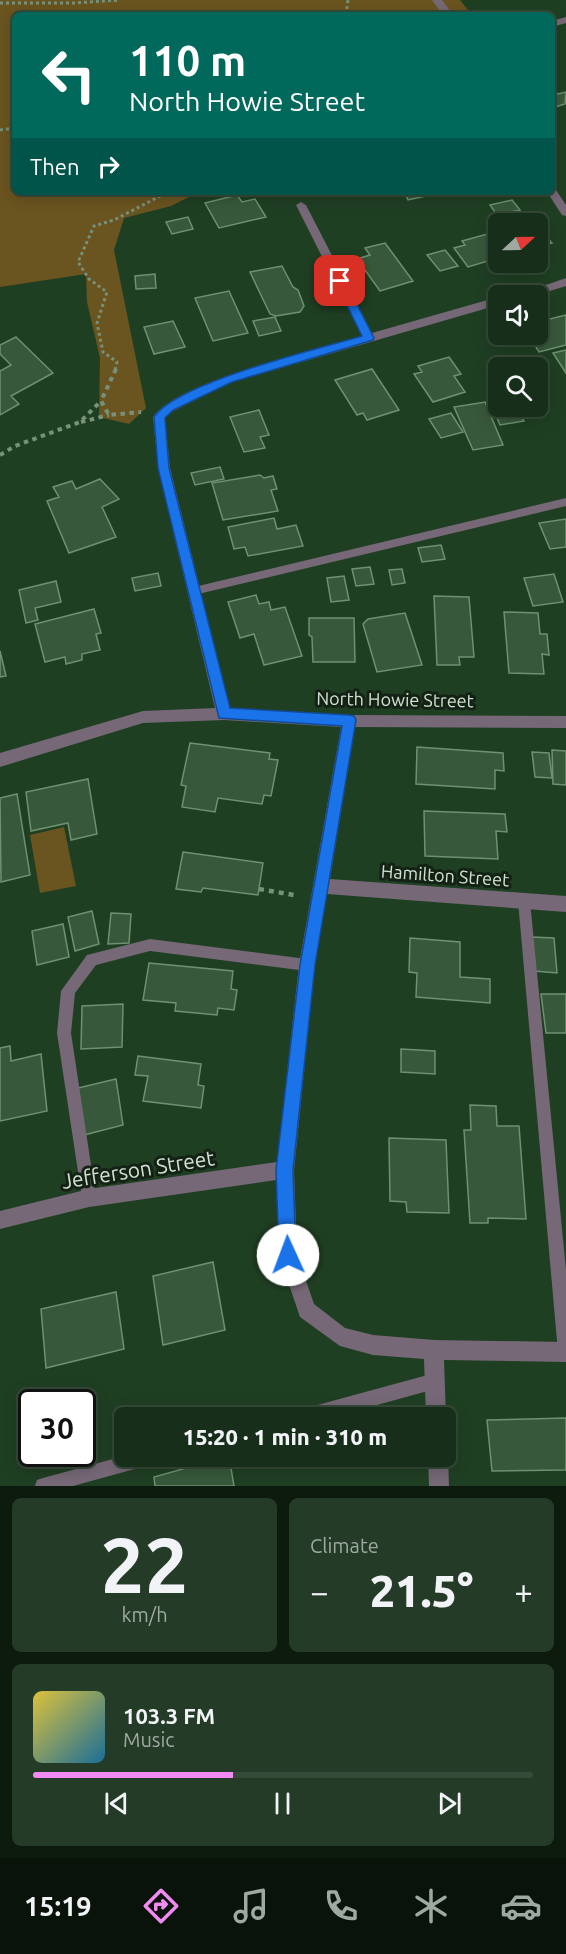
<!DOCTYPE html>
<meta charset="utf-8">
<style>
body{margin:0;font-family:Ubuntu,sans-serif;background:#243b27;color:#f1f3f6;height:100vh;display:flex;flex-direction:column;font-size:22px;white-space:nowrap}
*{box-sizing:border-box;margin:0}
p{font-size:20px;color:#9ea9a2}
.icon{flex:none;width:33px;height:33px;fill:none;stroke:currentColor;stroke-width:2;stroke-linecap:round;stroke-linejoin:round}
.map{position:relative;height:1486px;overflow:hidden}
.details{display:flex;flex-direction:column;gap:12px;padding:12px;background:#0d1a0e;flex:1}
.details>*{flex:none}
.guide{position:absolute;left:12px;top:12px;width:543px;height:183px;border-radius:9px;box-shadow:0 3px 15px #0003,0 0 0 2px #364a39;background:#00695c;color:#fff;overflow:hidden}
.needle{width:39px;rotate:68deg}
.tools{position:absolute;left:488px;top:213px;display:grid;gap:12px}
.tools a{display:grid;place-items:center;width:60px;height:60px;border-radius:9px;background:#172f1a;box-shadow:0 3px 15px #0003,0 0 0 2px #364a39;font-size:30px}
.speed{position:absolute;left:18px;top:1389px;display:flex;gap:12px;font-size:30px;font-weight:700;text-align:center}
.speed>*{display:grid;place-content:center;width:78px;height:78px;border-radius:50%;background:#172f1a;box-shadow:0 3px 15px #0003,0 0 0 2px #364a39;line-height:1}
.speed .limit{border:3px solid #111;border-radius:9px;background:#fff;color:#111}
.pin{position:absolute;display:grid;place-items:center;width:51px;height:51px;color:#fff;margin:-26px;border-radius:12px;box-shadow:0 3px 9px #0006}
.me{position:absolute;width:66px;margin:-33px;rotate:358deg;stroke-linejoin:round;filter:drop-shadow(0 0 4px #0008)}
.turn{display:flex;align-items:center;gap:21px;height:126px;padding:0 18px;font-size:27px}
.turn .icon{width:78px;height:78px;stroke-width:2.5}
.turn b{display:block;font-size:42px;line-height:51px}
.then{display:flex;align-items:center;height:57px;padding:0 18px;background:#0003;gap:12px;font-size:22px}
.big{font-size:45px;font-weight:800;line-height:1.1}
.details .tile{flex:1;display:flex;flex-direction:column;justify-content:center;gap:9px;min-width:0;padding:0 21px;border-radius:9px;background:#243b27}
.details .dial{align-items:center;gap:0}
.dial b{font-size:78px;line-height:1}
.song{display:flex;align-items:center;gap:18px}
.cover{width:72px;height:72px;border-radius:9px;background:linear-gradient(135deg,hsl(50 70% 55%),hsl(200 70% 35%))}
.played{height:6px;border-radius:3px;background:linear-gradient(90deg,#f28af3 40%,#364a39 40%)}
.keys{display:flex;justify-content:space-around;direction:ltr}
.heat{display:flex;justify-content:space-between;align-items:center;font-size:33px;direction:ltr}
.details .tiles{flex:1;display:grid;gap:12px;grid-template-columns:1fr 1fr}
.tile:last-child{grid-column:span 2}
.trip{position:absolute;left:114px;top:1407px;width:342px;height:60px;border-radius:9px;background:#172f1a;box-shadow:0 3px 15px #0003,0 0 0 2px #364a39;font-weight:800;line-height:60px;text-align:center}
.menu{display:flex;height:96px;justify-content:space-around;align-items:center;background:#09130a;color:#9ea9a2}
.menu .icon{width:42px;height:42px}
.menu .active{color:#f28af3}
.menu b{font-size:27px;color:#f1f3f6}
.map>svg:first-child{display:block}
</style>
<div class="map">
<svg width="566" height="1486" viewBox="0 0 566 1486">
<rect width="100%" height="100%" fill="#1f3f23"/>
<!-- green -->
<path fill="#6a541f" d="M0,0H460L472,15H15V192H199L171,206L124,218L114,250L146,408L129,424L99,417L100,358L87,302L86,274L0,287Z
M64,827L76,886L40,893L30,835Z"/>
<!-- building -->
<path fill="#38583b" stroke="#6e9171" stroke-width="1.5" d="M552,90L558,94L566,92L565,104L552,108Z
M404,192H440V193L408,200Z
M237,195L242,202L255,199L266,217L219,228L205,203Z
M512,200L520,210L497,215L490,205Z
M188,217L193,229L172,234L166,222Z
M537,220L548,233L544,234L552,243L537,247V224H524Z
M491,233L498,241V258L468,267L454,248L465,245L462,241Z
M385,243L413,281L380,291L357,259L370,255L365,248Z
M445,250L458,266L440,271L427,255Z
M282,266L293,287L298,290L304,306L300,312L276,316L270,314L250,272Z
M155,274L156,288L136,289L135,276Z
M229,291L248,333L213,341L195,298Z
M566,315V345L539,352L528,334H537V322Z
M275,317L281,331L259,336L253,321Z
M173,321L185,347L154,354L144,327Z
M16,337L53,373L11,396L19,404L0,415V371L11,365L0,354V345Z
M566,350V373L553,353Z
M449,357L461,374L454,376L465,392L433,402L414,374L422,372L418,366Z
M372,369L399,410L367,420L363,413L357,415L335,380Z
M485,402L503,445L473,450L454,407Z
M498,405L517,406L524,421L500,425L492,406Z
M259,410L269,435L260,437L265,448L244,452L230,417Z
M451,413L463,432L441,438L429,419Z
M220,467L224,479L195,485L191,473Z
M260,475L264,478L273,476L277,489L271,490L278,511L223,520L212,483Z
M100,479L119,499L102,507L116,537L69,553L47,501L59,497L53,487L72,481L76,489Z
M274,518L277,529L296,525L303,546L248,556L245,547L234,549L228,527Z
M566,519V547L550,549L539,523Z
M441,545L445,559L422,562L418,548Z
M370,567L374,584L356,586L352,569Z
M402,569L405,583L392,585L389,570Z
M158,573L161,586L135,591L132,578Z
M554,574L563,602L533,606L524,578Z
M344,576L349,600L331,602L327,578Z
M56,581L61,602L35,608L38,620L26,623L19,590Z
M256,595L259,604L269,602L271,610L285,607L302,656L264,665L254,634L240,638L228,602Z
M434,596L469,597L474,657H459L460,665H437Z
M94,609L101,633L96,634L100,650L82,654V660L66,664L65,657L45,662L35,624Z
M504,612L538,613L540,634H547L549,655L542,654L544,674L509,673Z
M405,613L422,665L377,672L363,624L368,619Z
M309,618H354L355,662H313L312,637L309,635Z
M0,651L6,676L0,677Z
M190,743L270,753L269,759L278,760L271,796L264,795L262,804L218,798L215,812L182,807L186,786L181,785Z
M417,747L503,753L504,771L495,770V789L416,784Z
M552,750L566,751V785L553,784Z
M532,752L549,753L552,778L535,777Z
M88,779L97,834L71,840L68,823L31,831L26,792Z
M17,794L30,875L1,882L0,798Z
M424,811L505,814L507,832L496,831L498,859L425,856Z
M183,852L263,863L258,895L203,888L201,892L176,889Z
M92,911L99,944L75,951L68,917Z
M111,913L131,914L129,943L108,944Z
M63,924L69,957L37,965L32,931Z
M532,937L554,938L557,973L534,971Z
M410,938L460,942V977L490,979V1003L416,997L417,973L409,972Z
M149,963L233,971L231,989L237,990L234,1010L218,1008L217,1015L175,1011L176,1003L143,1000Z
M541,994H566V1033H546Z
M123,1004L122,1047L81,1049L82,1006Z
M10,1046L11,1061L41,1054L47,1111L0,1121V1048Z
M401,1049L435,1051V1074L401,1072Z
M138,1056L201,1064L198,1085L204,1086L201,1108L143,1101L148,1076L135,1075Z
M116,1079L123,1125L84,1135L78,1088Z
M470,1105L496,1106L497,1126H519L526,1219L488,1218V1223H470L464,1130H471Z
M389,1138L446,1140L449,1213L407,1212L406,1202L390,1201Z
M213,1262L225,1330L163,1345L153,1276Z
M116,1292L124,1349L46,1368L41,1309Z
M566,1418V1470L492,1471L487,1420Z
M229,1456L234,1486H155L154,1477Z"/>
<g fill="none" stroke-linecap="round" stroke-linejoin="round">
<!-- path-far2 -->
<path stroke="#78917b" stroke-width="3" stroke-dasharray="3 3" stroke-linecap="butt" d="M0,3H74L120,0
M346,15L348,0
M0,130L15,128
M115,370L117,362L103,352L97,323L107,292L89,279L78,262L94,226L114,220L168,192"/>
<!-- path-far1 -->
<path stroke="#78917b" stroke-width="4" stroke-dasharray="4.5 4.5" stroke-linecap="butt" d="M116,369L101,401L109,415L141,412
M81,422L109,415
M0,455L15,446L80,422L101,401"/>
<!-- path -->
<path stroke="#78917b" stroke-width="4.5" stroke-dasharray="5 5" stroke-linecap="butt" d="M259,889L294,895"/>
<!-- lane -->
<path fill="#766876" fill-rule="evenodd" d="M566,498V506L194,595L188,591L194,587Z
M524,895L529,897L530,901L566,1270V1360L560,1358L558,1352L518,901L519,897Z
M150,939L307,959L312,960L314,965L312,970L307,971L150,951L96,965L75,993L71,1033L96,1198L94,1203L89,1205L84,1203L82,1198L57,1033L61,991L87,955Z
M435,1373L441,1375L443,1381L441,1387L435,1389L330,1418H291L293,1412L299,1410Z
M124,1456H161L159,1462L153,1464L73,1486H35L37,1480L43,1478Z"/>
<!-- street -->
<path fill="#766876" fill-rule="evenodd" d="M432,0H442L453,15H443Z
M566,17V23L552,27V21Z
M552,189L556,190L566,205V216L562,215L547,192H552Z
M301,202L306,205L372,333L498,297V305L232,382L173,411L165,418L170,468L230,708L349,715L566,716V728L355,727L330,879L566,896V912L327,894L315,965L294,1170L297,1255L314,1304L345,1328L373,1335L434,1340L566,1342V1362L444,1360L446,1418V1419V1418H426L424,1359L373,1355L340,1346L300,1317L279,1255L276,1180L89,1207L0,1229V1211L89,1189L277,1162L299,965L341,727L224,720L143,723L0,767V753L143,711L215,708L158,468L153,417C176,382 318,349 362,336L296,205Z
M566,278V286L534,296H514Z
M446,1449L448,1456L449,1486H429L428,1456H446Z"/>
</g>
<!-- route -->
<path fill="#1a73e8" stroke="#114b97" stroke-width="1.5" d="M340,278L345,281L374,338L373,340L232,382L173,410L165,418L169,468L230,708L349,715L354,716L356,720L315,965L293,1170L296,1255L294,1261L288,1263L282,1261L279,1255L276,1170L300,965L342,726L219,718L158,468L154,417C178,382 318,349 362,336L335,281Z"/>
<g text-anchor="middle" stroke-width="6" stroke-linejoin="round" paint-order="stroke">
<!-- street labels -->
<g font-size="18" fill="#cfe1d0" stroke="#142216">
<text transform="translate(395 700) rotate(1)" y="6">North Howie Street</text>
<text transform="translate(445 876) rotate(4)" y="6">Hamilton Street</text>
</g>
<!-- near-street labels -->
<g font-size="21" fill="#cfe1d0" stroke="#142216">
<text transform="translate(138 1170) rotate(-9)" y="7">Jefferson Street</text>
</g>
</g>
</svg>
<div class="tools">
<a><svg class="needle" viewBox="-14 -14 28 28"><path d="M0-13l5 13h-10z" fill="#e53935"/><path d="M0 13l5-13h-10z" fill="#9ea9a2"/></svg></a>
<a><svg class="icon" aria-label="sound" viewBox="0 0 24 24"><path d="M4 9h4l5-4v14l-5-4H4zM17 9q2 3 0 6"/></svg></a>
<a><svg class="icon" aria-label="search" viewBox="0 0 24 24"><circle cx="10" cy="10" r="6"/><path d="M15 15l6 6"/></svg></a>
</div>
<div class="speed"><div class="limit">30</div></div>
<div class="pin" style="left:340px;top:281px;background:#d93025"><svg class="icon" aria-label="arrive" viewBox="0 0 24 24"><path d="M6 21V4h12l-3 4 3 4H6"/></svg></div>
<svg class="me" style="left:288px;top:1255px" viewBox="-20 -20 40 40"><circle r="19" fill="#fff"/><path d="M0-13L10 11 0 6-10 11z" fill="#1a73e8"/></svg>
<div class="trip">15:20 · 1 min · 310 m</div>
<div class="guide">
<div class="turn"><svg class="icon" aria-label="left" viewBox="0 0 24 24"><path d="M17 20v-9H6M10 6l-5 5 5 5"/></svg><div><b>110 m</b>North Howie Street</div></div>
<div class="then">Then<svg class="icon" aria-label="right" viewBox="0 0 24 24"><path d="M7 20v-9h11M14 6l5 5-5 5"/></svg></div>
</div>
</div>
<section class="details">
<div class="tiles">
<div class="tile dial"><b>22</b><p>km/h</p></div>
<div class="tile"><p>Climate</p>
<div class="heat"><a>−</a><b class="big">21.5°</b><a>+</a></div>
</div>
<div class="tile">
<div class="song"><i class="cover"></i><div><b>103.3 FM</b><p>Music</p></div></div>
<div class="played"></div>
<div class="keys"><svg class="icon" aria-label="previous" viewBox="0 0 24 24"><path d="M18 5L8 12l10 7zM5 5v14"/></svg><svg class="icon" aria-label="pause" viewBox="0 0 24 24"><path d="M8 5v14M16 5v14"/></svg><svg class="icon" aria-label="next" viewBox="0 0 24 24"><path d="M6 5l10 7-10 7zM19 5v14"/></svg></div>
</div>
</div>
</section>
<nav class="menu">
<b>15:19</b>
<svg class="icon active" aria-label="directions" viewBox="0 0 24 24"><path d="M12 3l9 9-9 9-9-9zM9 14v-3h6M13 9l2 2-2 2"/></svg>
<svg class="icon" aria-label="music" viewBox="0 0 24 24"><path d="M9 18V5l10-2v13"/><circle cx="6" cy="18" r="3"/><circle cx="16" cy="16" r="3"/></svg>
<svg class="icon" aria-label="phone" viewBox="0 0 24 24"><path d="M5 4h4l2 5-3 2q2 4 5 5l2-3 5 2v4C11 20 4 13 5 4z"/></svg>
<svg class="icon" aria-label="climate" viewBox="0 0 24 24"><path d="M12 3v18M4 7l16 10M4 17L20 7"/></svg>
<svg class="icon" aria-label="car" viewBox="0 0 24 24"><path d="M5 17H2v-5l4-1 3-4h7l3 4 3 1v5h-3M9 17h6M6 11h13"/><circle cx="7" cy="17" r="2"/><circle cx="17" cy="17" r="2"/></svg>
</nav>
